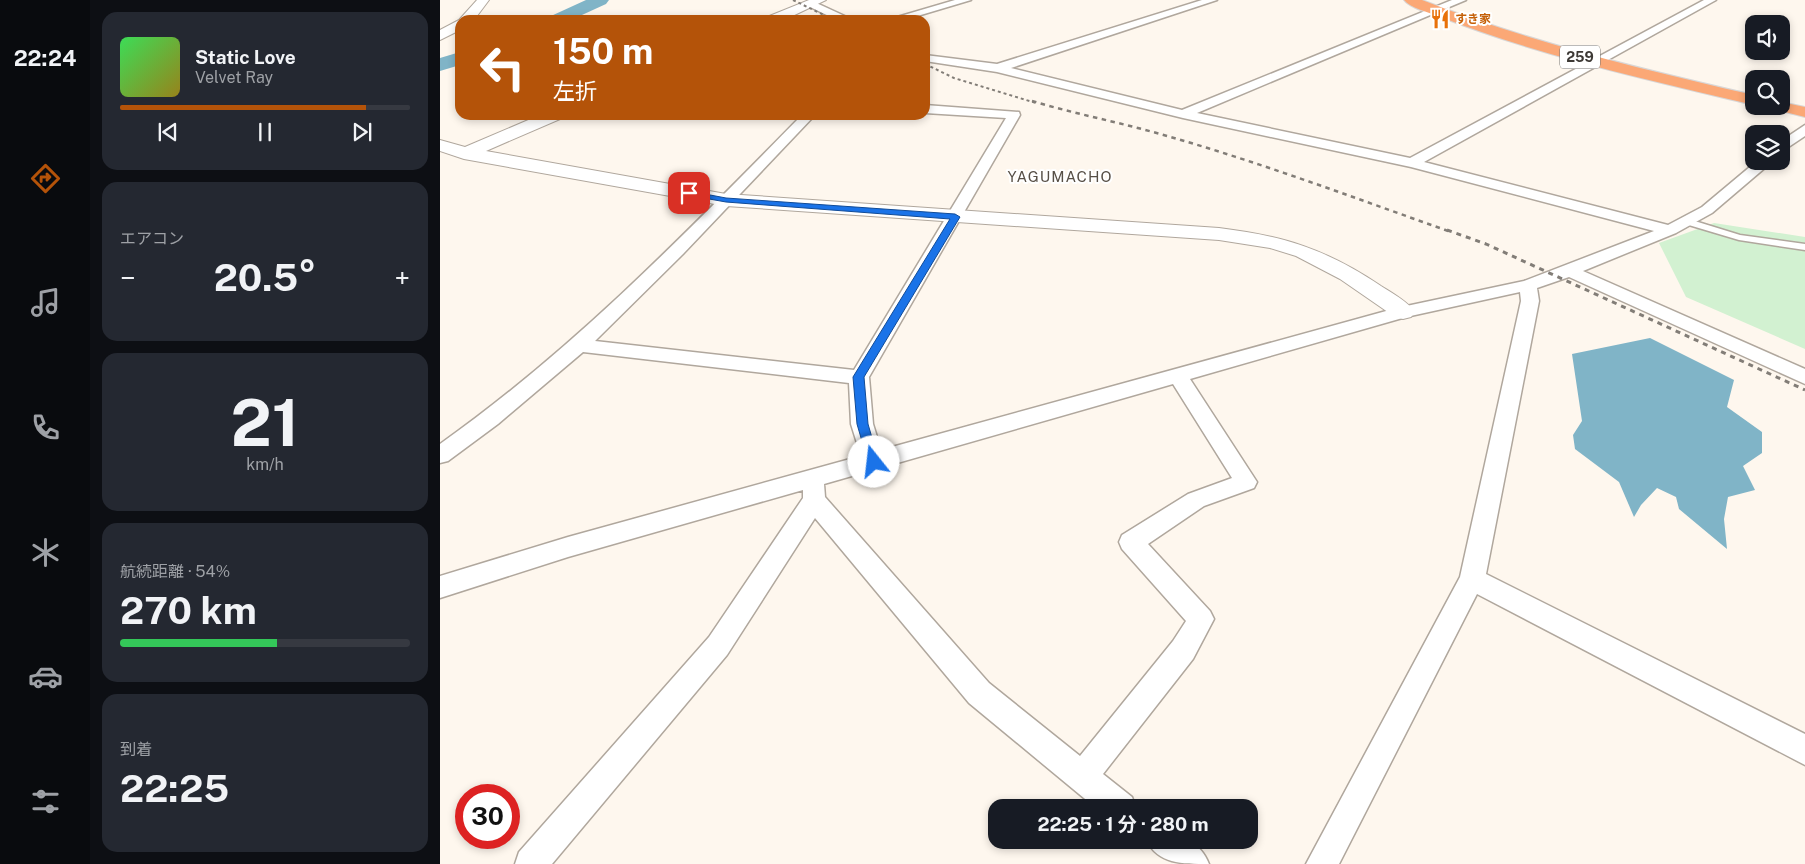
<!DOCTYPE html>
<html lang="ja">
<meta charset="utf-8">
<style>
body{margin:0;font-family:"Public Sans","Noto Sans JP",sans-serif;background:#242831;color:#f1f3f6;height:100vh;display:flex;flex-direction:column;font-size:19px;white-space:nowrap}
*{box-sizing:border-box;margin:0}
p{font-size:16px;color:#9ea1a6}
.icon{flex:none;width:28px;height:28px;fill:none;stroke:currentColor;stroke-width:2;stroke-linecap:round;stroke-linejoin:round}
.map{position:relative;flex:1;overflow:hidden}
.drawer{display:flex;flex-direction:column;gap:12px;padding:12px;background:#0d0f14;width:350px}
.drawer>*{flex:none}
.hud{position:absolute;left:15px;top:15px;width:475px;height:105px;border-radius:15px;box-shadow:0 2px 8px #0003;background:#b45309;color:#fff;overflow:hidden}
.controls{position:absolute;left:1305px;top:15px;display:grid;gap:10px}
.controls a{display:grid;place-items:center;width:45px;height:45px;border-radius:10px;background:#171b24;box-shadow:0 2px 8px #0003;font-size:25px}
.speed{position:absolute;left:15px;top:784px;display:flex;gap:10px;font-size:25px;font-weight:700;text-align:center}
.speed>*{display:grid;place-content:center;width:65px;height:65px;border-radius:50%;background:#171b24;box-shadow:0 2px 8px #0003;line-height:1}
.speed .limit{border:8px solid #d22;background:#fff;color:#111}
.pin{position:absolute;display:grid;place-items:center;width:42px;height:42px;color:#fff;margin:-21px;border-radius:10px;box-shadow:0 2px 8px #0006}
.me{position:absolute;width:55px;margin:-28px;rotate:344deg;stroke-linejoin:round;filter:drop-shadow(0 0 4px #0008)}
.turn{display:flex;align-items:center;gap:18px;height:105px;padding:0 15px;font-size:22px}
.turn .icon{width:65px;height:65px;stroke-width:2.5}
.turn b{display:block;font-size:35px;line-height:42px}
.big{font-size:38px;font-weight:700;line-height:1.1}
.drawer .widget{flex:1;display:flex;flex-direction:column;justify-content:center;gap:8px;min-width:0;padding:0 18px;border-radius:15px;background:#242831}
.drawer .dial{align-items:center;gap:0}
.dial b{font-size:65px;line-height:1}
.song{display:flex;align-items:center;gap:15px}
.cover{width:60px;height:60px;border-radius:8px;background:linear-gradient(135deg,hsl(130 70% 55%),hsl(50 70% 35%))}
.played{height:5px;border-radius:2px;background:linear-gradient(90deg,#b45309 85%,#363941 85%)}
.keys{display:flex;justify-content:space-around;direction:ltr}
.heat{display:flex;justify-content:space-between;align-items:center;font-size:28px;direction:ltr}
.charge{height:8px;border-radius:4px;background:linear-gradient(90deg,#34c759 54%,#363941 0)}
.trip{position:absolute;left:548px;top:799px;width:270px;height:50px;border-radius:15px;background:#171b24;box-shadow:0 2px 8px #0003;font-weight:700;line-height:50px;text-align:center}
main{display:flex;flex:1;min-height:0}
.tab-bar{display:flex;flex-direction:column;width:90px;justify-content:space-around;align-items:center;background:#090b0e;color:#9ea1a6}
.tab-bar .icon{width:35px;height:35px}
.tab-bar .active{color:#b45309}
.tab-bar b{font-size:22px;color:#f1f3f6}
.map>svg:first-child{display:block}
</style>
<main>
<nav class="tab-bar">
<b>22:24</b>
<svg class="icon active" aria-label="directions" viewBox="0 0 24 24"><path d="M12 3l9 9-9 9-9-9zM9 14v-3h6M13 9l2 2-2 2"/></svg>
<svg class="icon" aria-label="music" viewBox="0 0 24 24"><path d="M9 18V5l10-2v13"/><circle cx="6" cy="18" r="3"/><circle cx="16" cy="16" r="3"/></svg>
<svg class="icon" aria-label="phone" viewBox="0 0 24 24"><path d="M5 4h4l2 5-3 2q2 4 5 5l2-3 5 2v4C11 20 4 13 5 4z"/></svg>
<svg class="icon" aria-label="climate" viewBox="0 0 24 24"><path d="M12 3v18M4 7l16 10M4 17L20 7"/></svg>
<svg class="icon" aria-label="car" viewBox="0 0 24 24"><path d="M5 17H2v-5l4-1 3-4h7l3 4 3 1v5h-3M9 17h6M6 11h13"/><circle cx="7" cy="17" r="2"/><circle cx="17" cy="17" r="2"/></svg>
<svg class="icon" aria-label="filters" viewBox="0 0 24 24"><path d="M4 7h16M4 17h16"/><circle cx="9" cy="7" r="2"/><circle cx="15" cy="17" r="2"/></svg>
</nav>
<section class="drawer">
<div class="widget">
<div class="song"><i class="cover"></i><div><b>Static Love</b><p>Velvet Ray</p></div></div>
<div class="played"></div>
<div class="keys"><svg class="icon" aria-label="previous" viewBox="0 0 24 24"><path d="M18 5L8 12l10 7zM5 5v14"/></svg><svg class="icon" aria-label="pause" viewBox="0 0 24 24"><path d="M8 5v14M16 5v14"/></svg><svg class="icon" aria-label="next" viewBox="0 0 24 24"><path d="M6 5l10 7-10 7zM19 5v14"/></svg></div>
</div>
<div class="widget"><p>エアコン</p>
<div class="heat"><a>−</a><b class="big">20.5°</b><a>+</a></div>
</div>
<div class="widget dial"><b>21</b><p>km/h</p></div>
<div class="widget"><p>航続距離 · 54%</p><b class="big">270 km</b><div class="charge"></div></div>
<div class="widget"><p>到着</p><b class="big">22:25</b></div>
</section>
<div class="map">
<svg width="1365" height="864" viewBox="0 0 1365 864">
<rect width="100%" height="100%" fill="#fef7ee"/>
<!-- green -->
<path fill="#d2f1d1" d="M1274,223L1365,237V349L1246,297L1219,243Z"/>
<!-- water -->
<path fill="#80b4c7" d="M1210,338L1294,380L1287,407L1322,432V453L1303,466L1315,490L1288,497L1284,519L1287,549L1239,509L1236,497L1217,488L1201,505L1194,517L1179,482L1135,449L1133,435L1142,421L1132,354Z"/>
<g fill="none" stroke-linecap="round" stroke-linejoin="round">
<!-- river -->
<path fill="#80b4c7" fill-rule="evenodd" d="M146,0H169L166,4L131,20H108L111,16Z
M20,52V65L0,71V58Z"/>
<defs>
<path id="lane" d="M1245,218L1300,235L1365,244V250L1299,240L1242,223L1241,221Z"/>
<path id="street" d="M515,0H531L464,20H447Z
M762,0H777L571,68L742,110L1012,0H1026L757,113L970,158L1264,0H1276L984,162L1228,225L1262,207L1317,161H1333L1272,213L1236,233L1143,271L1365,369V384L1129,277L1097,288L1099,301L1046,574L1365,734V765L1037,594L899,864H866L1020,577L1081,301L1080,292L966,317L750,379L817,482L814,488L764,506L708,544L770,611L774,619L753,659L663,774L692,797L696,808H656L529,703L375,518L287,655L112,864H75L79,852L269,637L363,498V490L128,557L0,598V576L128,537L421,456L411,424L409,383L143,352L58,424L8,461L0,463V444C134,349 247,232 362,115H375L243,254L155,341L414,370L566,118L485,113V105L579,112L580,115L429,377L433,424L441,450L957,308L1084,281L1214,231L971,167L743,118L557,72L485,61V55L557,64ZM733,384L792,478L748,494L682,535L679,542L682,549L746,621L733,641L640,756L549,683L385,497L384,484Z
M372,1L409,18L410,20H397L368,6L367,4Z
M1365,125V136L1341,152V141Z
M706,840C734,840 757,834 769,864C741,864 719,864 706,840Z"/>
<path id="secondary" d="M37,0H49L34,20H20V30L0,40V30L19,20Z
M369,0H386L344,20H325L327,17Z
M100,115H122L120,119L46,151L286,194L779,228C844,236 886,249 941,286C952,293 967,301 975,312L971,317L963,319L955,317L900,279L856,256L830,248L779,240L286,206L24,159L0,151V140L25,147Z"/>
<path id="highway" d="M964,0H982C1090,42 1201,69 1314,95V105C1208,80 1100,56 998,16C988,12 970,8 964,0Z
M1341,102L1365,107V117L1333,109L1331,106H1341Z"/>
</defs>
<!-- lane casing -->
<use href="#lane" stroke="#b0a79d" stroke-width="3"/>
<!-- street casing -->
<use href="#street" stroke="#b0a79d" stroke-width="3"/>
<!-- secondary casing -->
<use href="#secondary" stroke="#b0a79d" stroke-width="2"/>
<!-- highway casing -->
<use href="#highway" stroke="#d8d7d7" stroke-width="2"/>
<!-- lane -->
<use href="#lane" fill="#fff" fill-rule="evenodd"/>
<!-- street -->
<use href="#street" fill="#fff" fill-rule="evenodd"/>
<!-- secondary -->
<use href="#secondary" fill="#fff" fill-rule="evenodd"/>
<!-- highway -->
<use href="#highway" fill="#fba876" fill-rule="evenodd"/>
<!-- rail-far2 -->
<path stroke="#827d77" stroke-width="2" stroke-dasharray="3 3" stroke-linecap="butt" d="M353,0L394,20
M485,64L514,78L596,103"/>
<!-- rail-far1 -->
<path stroke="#827d77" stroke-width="2.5" stroke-dasharray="4.5 4.5" stroke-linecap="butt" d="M592,101C632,113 673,121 713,132C814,160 912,197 1011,232"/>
<!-- rail -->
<path stroke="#827d77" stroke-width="3" stroke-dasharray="5 5" stroke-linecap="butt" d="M1007,230L1046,244L1365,390"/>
</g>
<!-- route -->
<path fill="#1a73e8" stroke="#114b97" d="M249,191L286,198L515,214L520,217L424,377L428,424L439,462L438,466H429L428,462L417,424L413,377L510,219L286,202L247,195V192Z"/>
<!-- icons -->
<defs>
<symbol id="restaurant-bare" viewBox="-9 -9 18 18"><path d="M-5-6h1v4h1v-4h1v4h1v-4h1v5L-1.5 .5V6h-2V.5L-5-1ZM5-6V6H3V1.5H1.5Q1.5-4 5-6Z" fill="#e8710a" stroke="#fff" stroke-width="2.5" paint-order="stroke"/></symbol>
</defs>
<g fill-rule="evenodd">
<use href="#restaurant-bare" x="986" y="5" width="28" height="28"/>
</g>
<g text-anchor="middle" stroke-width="4" stroke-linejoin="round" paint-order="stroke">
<!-- far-food labels -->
<g font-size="12" font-weight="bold" fill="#c56008" stroke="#fff" text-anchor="start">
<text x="1015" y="23">すき家</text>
</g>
<!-- shield labels -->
<rect fill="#fff" stroke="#777472" stroke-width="1" x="1120" y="45.5" width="40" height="23" rx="4"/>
<g font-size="14" font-weight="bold" fill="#3d3935">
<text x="1140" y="62">259</text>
</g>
<!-- far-quarter labels -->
<g font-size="15" letter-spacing="1" fill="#574f46" stroke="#fff">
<text x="620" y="182">YAGUMACHO</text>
</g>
</g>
</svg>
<div class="controls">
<a><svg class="icon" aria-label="sound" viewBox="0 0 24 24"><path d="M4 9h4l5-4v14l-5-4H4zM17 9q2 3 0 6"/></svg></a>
<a><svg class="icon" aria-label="search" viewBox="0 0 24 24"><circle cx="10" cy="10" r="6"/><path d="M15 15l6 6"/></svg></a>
<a><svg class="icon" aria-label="layers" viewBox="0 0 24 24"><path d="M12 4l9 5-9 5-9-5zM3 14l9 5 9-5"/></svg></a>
</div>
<div class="speed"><div class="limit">30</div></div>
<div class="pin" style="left:249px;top:193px;background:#d93025"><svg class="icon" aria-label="arrive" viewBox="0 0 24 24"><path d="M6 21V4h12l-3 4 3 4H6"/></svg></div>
<svg class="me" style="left:434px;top:462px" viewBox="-20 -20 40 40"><circle r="19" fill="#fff"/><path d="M0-13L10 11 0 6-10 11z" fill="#1a73e8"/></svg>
<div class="trip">22:25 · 1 分 · 280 m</div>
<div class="hud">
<div class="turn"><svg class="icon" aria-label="left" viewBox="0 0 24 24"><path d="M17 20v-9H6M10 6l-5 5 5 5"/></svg><div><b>150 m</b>左折</div></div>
</div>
</div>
</main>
